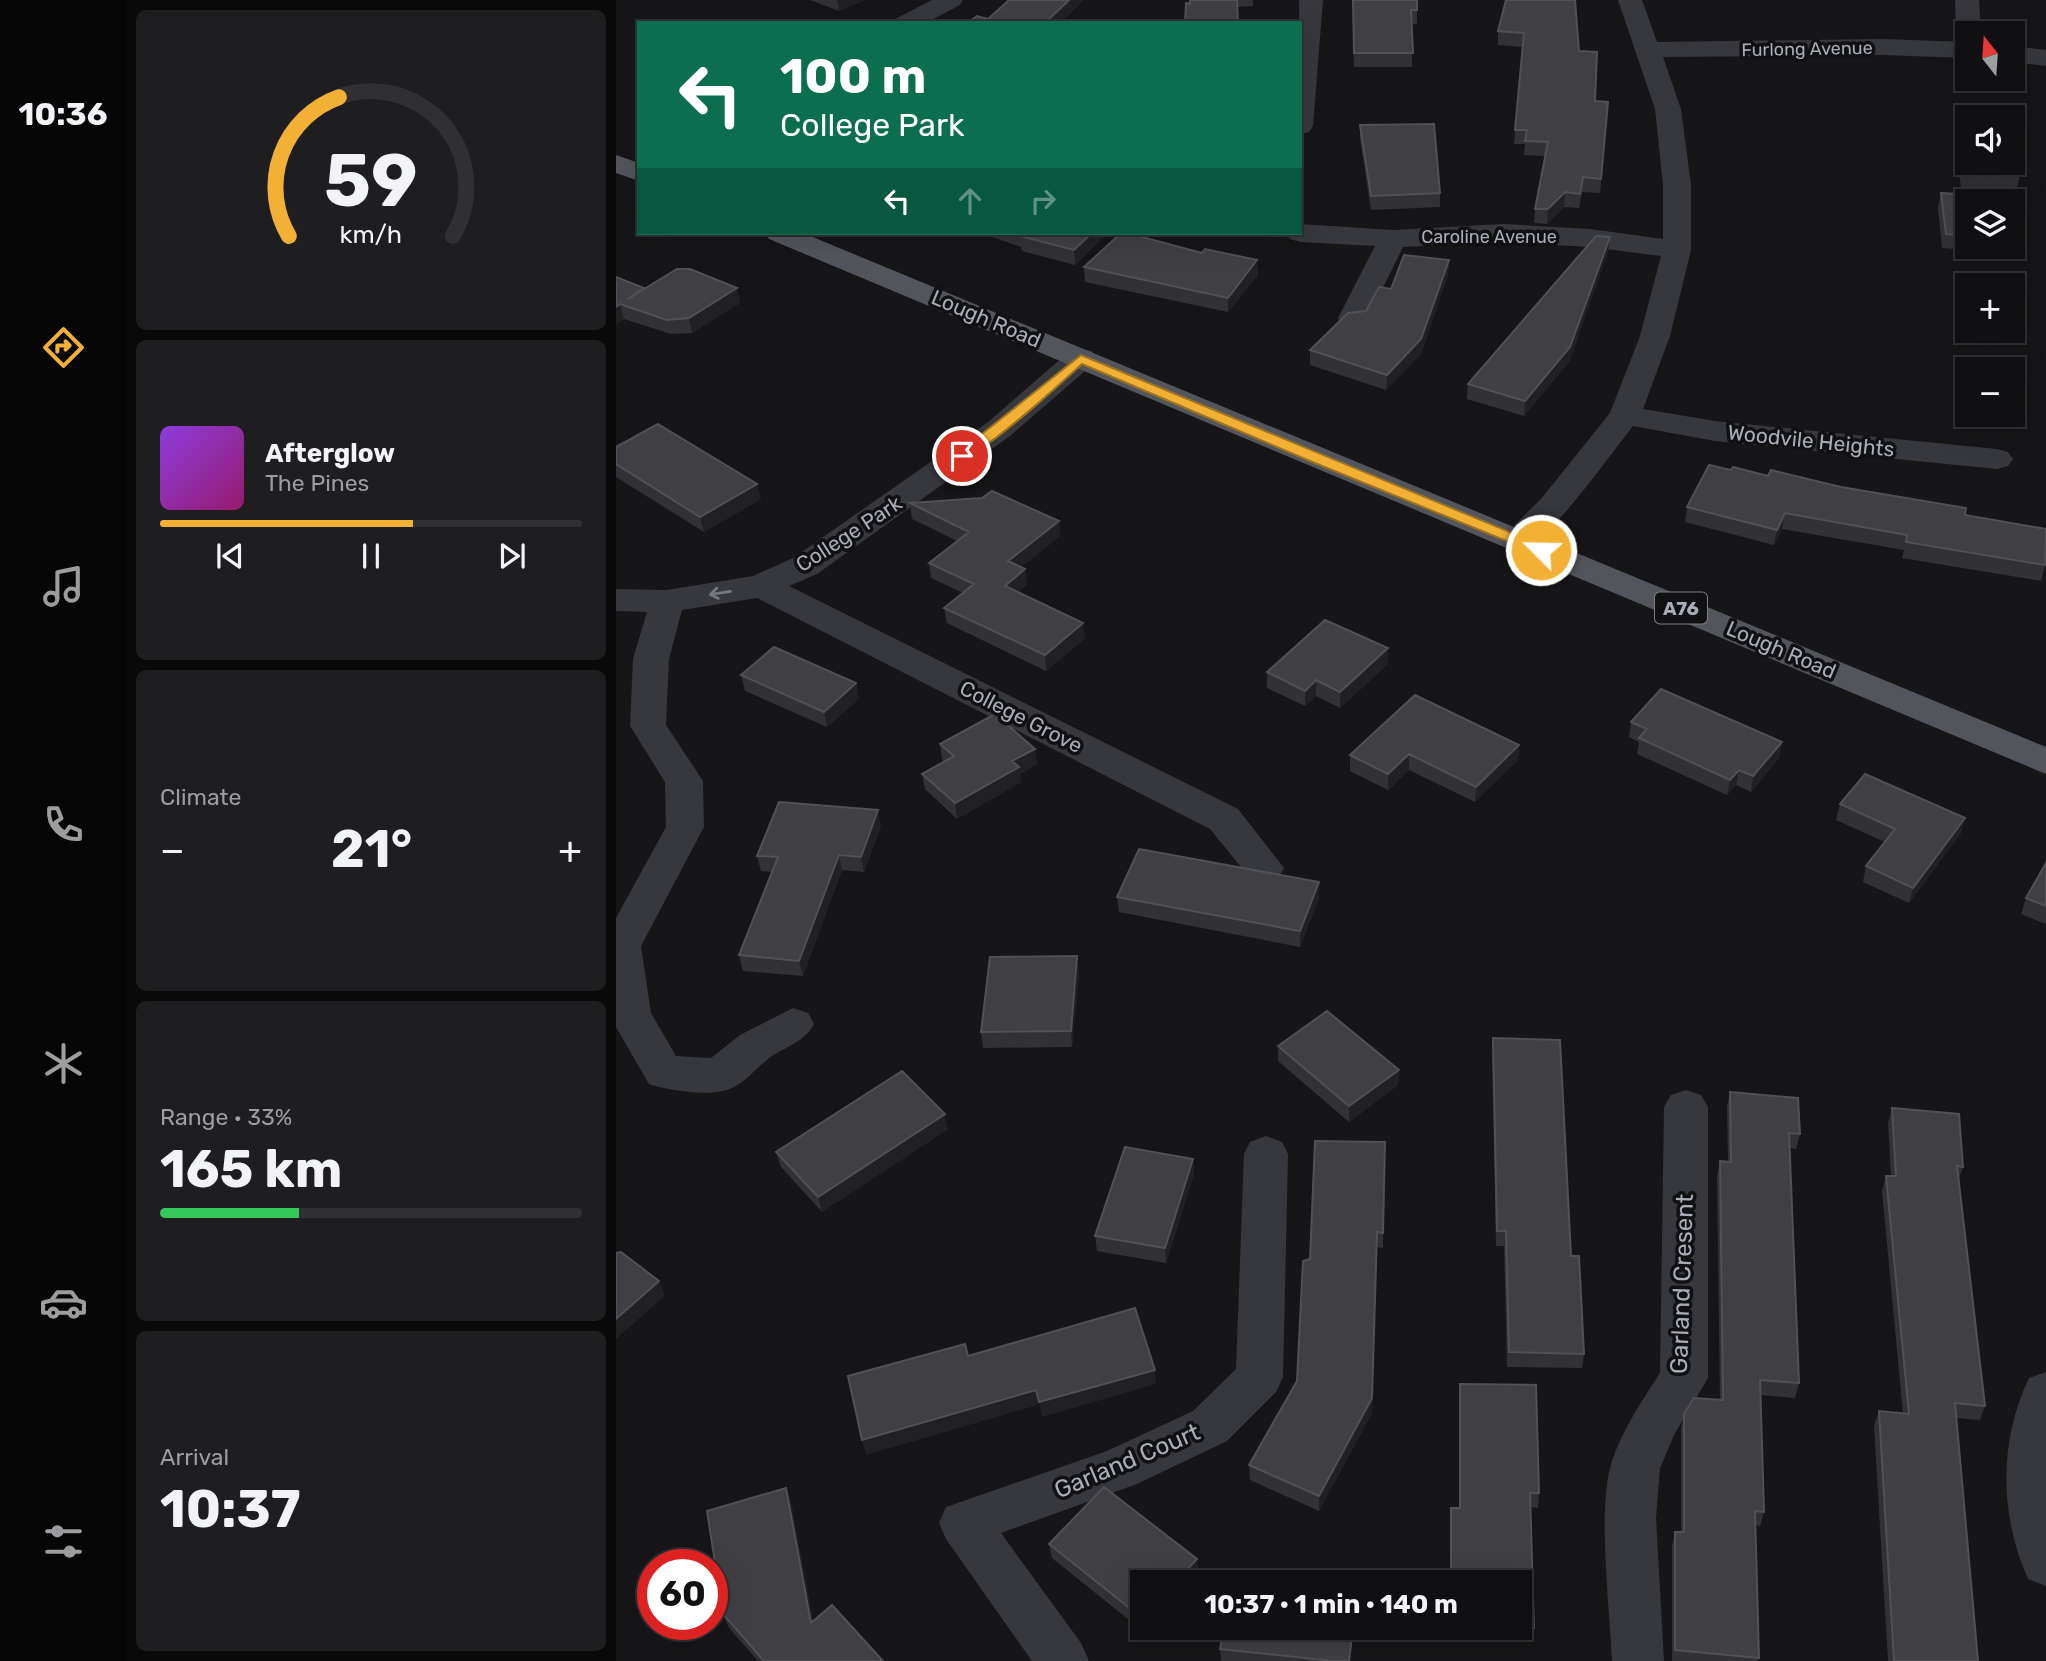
<!DOCTYPE html>
<meta charset="utf-8">
<style>
body{margin:0;font-family:Rubik,sans-serif;background:#1e1e20;color:#f1f3f6;height:100vh;display:flex;flex-direction:column;font-size:26px;white-space:nowrap}
*{box-sizing:border-box;margin:0}
p{font-size:23px;color:#9c9d9f}
.icon{flex:none;width:38px;height:38px;fill:none;stroke:currentColor;stroke-width:2;stroke-linecap:round;stroke-linejoin:round}
.map{position:relative;flex:1;overflow:hidden}
.sheet{display:flex;flex-direction:column;gap:10px;padding:10px;background:#09090a;width:490px}
.sheet>*{flex:none}
.hud{position:absolute;left:21px;top:21px;width:665px;height:214px;border-radius:0px;box-shadow:0 7px 28px #0002,0 0 0 2px #303032;background:#0b6e4f;color:#fff;overflow:hidden}
.needle{width:46px;rotate:343deg}
.fabs{position:absolute;left:1339px;top:21px;display:grid;gap:14px}
.fabs a{display:grid;place-items:center;width:70px;height:70px;border-radius:0px;background:#101012;box-shadow:0 7px 28px #0002,0 0 0 2px #303032;font-size:35px}
.speed{position:absolute;left:21px;top:1549px;display:flex;gap:14px;font-size:35px;font-weight:700;text-align:center}
.speed>*{display:grid;place-content:center;width:91px;height:91px;border-radius:50%;background:#101012;box-shadow:0 7px 28px #0002,0 0 0 2px #303032;line-height:1}
.speed .limit{border:10px solid #d22;background:#fff;color:#111}
.pin{position:absolute;display:grid;place-items:center;width:60px;height:60px;color:#fff;margin:-30px;border:4px solid #fff;border-radius:50%;box-shadow:0 2px 7px #0007}
.me{position:absolute;width:77px;margin:-38px;rotate:293deg;stroke-linejoin:round;filter:drop-shadow(0 0 5px #0008)}
.turn{display:flex;align-items:center;gap:24px;height:147px;padding:0 28px;font-size:32px}
.turn .icon{width:91px;height:91px;stroke-width:2.5}
.turn b{display:block;font-size:49px;line-height:60px}
.lanes{display:flex;align-items:center;height:66px;padding:0 28px;background:#0003;justify-content:center;gap:35px;direction:ltr}
.lanes .off{opacity:.35}
.big{font-size:52px;font-weight:700;line-height:1.1}
.sheet .tile{flex:1;display:flex;flex-direction:column;justify-content:center;gap:10px;min-width:0;padding:0 24px;border-radius:10px;background:#1e1e20}
.sheet .dial{align-items:center;gap:0}
.dial svg{height:182px;overflow:visible;fill:none;stroke:#303032;stroke-width:7;stroke-linecap:round;text-anchor:middle}
.dial text{fill:#f1f3f6;stroke:none}
.song{display:flex;align-items:center;gap:21px}
.cover{width:84px;height:84px;border-radius:10px;background:linear-gradient(135deg,hsl(270 70% 55%),hsl(320 70% 35%))}
.played{height:7px;border-radius:4px;background:linear-gradient(90deg,#f2b134 60%,#303032 60%)}
.keys{display:flex;justify-content:space-around;direction:ltr}
.heat{display:flex;justify-content:space-between;align-items:center;font-size:38px;direction:ltr}
.charge{height:10px;border-radius:5px;background:linear-gradient(90deg,#34c759 33%,#303032 0)}
.trip{position:absolute;left:514px;top:1570px;width:402px;height:70px;border-radius:0px;background:#101012;box-shadow:0 7px 28px #0002,0 0 0 2px #303032;font-weight:700;line-height:70px;text-align:center}
main{display:flex;flex:1;min-height:0}
.tabs{display:flex;flex-direction:column;width:126px;justify-content:space-around;align-items:center;background:#060607;color:#9c9d9f}
.tabs .icon{width:49px;height:49px}
.tabs .active{color:#f2b134}
.tabs b{font-size:32px;color:#f1f3f6}
.map>svg:first-child{display:block}
</style>
<main>
<nav class="tabs">
<b>10:36</b>
<svg class="icon active" aria-label="directions" viewBox="0 0 24 24"><path d="M12 3l9 9-9 9-9-9zM9 14v-3h6M13 9l2 2-2 2"/></svg>
<svg class="icon" aria-label="music" viewBox="0 0 24 24"><path d="M9 18V5l10-2v13"/><circle cx="6" cy="18" r="3"/><circle cx="16" cy="16" r="3"/></svg>
<svg class="icon" aria-label="phone" viewBox="0 0 24 24"><path d="M5 4h4l2 5-3 2q2 4 5 5l2-3 5 2v4C11 20 4 13 5 4z"/></svg>
<svg class="icon" aria-label="climate" viewBox="0 0 24 24"><path d="M12 3v18M4 7l16 10M4 17L20 7"/></svg>
<svg class="icon" aria-label="car" viewBox="0 0 24 24"><path d="M5 17H2v-5l4-1 3-4h7l3 4 3 1v5h-3M9 17h6M6 11h13"/><circle cx="7" cy="17" r="2"/><circle cx="17" cy="17" r="2"/></svg>
<svg class="icon" aria-label="filters" viewBox="0 0 24 24"><path d="M4 7h16M4 17h16"/><circle cx="9" cy="7" r="2"/><circle cx="15" cy="17" r="2"/></svg>
</nav>
<section class="sheet">
<div class="tile dial"><svg viewBox="0 0 100 80">
<path d="M14 69A42 42 0 1 1 86 69"/>
<path d="M14 69A42 42 0 0 1 36 8" stroke="#f2b134"/>
<text x="50" y="56" font-size="32" font-weight="700">59</text>
<text x="50" y="72" font-size="11">km/h</text>
</svg></div>
<div class="tile">
<div class="song"><i class="cover"></i><div><b>Afterglow</b><p>The Pines</p></div></div>
<div class="played"></div>
<div class="keys"><svg class="icon" aria-label="previous" viewBox="0 0 24 24"><path d="M18 5L8 12l10 7zM5 5v14"/></svg><svg class="icon" aria-label="pause" viewBox="0 0 24 24"><path d="M8 5v14M16 5v14"/></svg><svg class="icon" aria-label="next" viewBox="0 0 24 24"><path d="M6 5l10 7-10 7zM19 5v14"/></svg></div>
</div>
<div class="tile"><p>Climate</p>
<div class="heat"><a>−</a><b class="big">21°</b><a>+</a></div>
</div>
<div class="tile"><p>Range · 33%</p><b class="big">165 km</b><div class="charge"></div></div>
<div class="tile"><p>Arrival</p><b class="big">10:37</b></div>
</section>
<div class="map">
<svg width="1430" height="1661" viewBox="0 0 1430 1661">
<rect width="100%" height="100%" fill="#161618"/>
<g fill="none" stroke-linecap="round" stroke-linejoin="round">
<!-- minor -->
<path fill="#37383d" fill-rule="evenodd" d="M316,0H347L344,5L310,23H278L281,18Z
M683,0H707L697,126L693,132L684,134Z
M1002,0H1026L1041,42L1267,39L1351,42V58L1267,55L1047,57L1065,109L1075,185V250L1054,336L1027,409L1099,421L1381,449L1392,452L1397,459L1392,466L1381,469L1099,441L1017,426C996,452 937,537 909,548C902,551 896,549 888,547L883,540L925,499L994,413L1024,336L1045,256L974,247L887,242L787,247L752,318L748,324L737,327L726,324L722,318L759,246L684,242L674,239L670,233H684V224L777,230L887,224L974,229L1047,239V185L1039,109Z
M1339,0H1363L1365,33H1351V40L1344,38L1340,33Z
M1396,46L1430,50V66L1396,62Z
M465,349L476,351L480,358L476,365L394,436L201,574L173,586L622,809L668,868L662,878L648,882L634,878L594,829L141,598L66,610L53,659L50,725L87,781L88,827L25,946L35,1013L60,1056L95,1058L124,1035L177,1008L192,1013L198,1024C189,1041 172,1046 156,1056C143,1065 132,1080 118,1087C97,1098 55,1091 33,1084L0,1027V918L50,827L49,782L14,726L17,659L31,612L0,611V589L51,590L137,576L177,558L372,422L454,351Z
M1070,1090L1085,1095L1092,1107V1378L1059,1433L1044,1468L1040,1518L1048,1661H996C994,1608 982,1517 994,1468C1003,1435 1025,1402 1044,1373L1048,1107L1055,1095Z
M650,1136L666,1142L672,1154L667,1377L660,1392L611,1441L521,1484L385,1533L465,1643L473,1661H416L330,1539L323,1523L330,1507L491,1451L577,1411L620,1369L628,1154L634,1142Z
M1430,1372V1586L1412,1579C1383,1514 1383,1441 1413,1378Z"/>
<!-- major -->
<path fill="#53555c" fill-rule="evenodd" d="M0,155L23,163V181L0,173Z
M149,233H187L1430,747V774L153,239Z"/>
</g>
<!-- wall -->
<path fill="#323236" d="M194,0H248L223,11Z
M573,0H637V6L621,7L573,4Z
M737,0L801,10V24H796V67H738Z
M890,0L963,51L979,101L992,102L984,193L966,192L963,208L948,207L931,224L918,223L919,209L929,156L908,155L909,144H898L907,47L882,45V31Z
M744,125L824,193V207L755,210L744,139Z
M1343,137L1404,176L1400,190L1345,187L1340,151Z
M1325,193L1351,201V247H1379L1378,252L1326,248L1322,208Z
M365,233H489V236L459,265L406,251L405,247Z
M992,252L953,362L908,416L851,399L852,384Z
M586,253L641,260L642,275L612,312L469,282L468,267Z
M833,260L832,275L805,354L770,390L694,365V350L750,311L775,289Z
M0,277L28,289L124,303L76,333L55,334L8,319L0,324Z
M0,447L145,499L88,532L0,477Z
M1152,476L1225,487L1349,515L1429,565L1425,581L1286,558L1288,550L1166,529L1158,545L1069,522L1071,507Z
M294,503L443,521L444,536L405,567L409,569L411,584L402,592L467,623L469,638L430,671L331,623L328,608L347,593L315,578L313,563L341,541L296,519Z
M772,664L724,708L700,696L689,706L651,688V672Z
M125,675L240,683L243,699L211,727L129,691Z
M1015,722L1166,742L1163,758L1135,792L1120,785L1111,795L1021,754L1023,742L1013,737Z
M324,744L419,749L421,764L404,774L405,782L341,819L309,789L306,774L328,762L326,760Z
M903,745L902,760L859,802L793,770L772,790L734,771V755Z
M1224,804L1349,818L1345,833L1293,903L1247,882L1250,866L1269,842L1220,820Z
M265,826L248,872L226,870L187,976L127,971L123,955L156,872L145,871L141,856Z
M1430,863V924L1405,914L1410,898Z
M501,897L703,898L684,947L503,912Z
M461,956L463,972L456,1047L367,1048L365,1032Z
M877,1038L955,1256L968,1354L966,1368L891,1367L888,1246H880L876,1053Z
M662,1046L783,1070L782,1085L733,1122L662,1061Z
M1114,1092L1184,1134L1180,1149L1174,1148L1183,1383L1179,1398L1144,1395L1148,1512L1144,1526L1139,1525L1143,1658L1142,1661H1056V1546L1059,1532H1065V1428L1068,1414L1104,1400L1101,1176L1104,1161H1112L1111,1107Z
M1276,1108L1347,1167L1342,1181L1369,1406L1364,1420L1340,1418L1362,1661H1272L1258,1426L1263,1411L1287,1414L1266,1191L1270,1176H1275L1272,1123Z
M332,1129L206,1212L165,1167L160,1152Z
M699,1141L767,1233V1248L760,1247L756,1413L703,1511L634,1480L633,1465L681,1381L694,1259Z
M577,1159L578,1174L550,1263L481,1251L479,1236Z
M844,1384L923,1493L922,1508L914,1507L918,1628L916,1642L834,1639V1628H905V1582H834V1522L835,1508H843V1398Z
M170,1488L175,1503L197,1621L267,1661H142L113,1628L107,1614Z
M433,1544L581,1559L582,1573L527,1582V1628H532L528,1632L436,1558Z
M738,1628L734,1661H605L604,1649Z"/>
<!-- shaded-wall -->
<path fill="#212124" d="M221,0H248L223,11Z
M453,0H468L445,23H429Z
M949,192L948,207L931,224L932,209Z
M476,233H489V236L459,265L458,250Z
M994,237L992,252L953,362L908,416L909,401Z
M641,260L642,275L612,312V298Z
M833,260L832,275L805,354L770,390L771,375Z
M121,288L124,303L76,333L73,318Z
M4,304L8,319L0,324V307Z
M141,484L145,499L88,532L84,517Z
M1169,513L1166,529L1158,545L1161,530Z
M443,521L444,536L394,576L392,561Z
M409,569L411,584L391,601L389,586Z
M467,623L469,638L430,671L429,655Z
M772,648V664L724,708V692Z
M700,680V696L689,706V691Z
M240,683L243,699L211,727L208,712Z
M1166,742L1163,758L1135,792L1137,776Z
M903,745L902,760L859,802L860,787Z
M419,749L421,764L404,774L405,782L341,819L339,803L396,761Z
M793,754V770L772,790V774Z
M1123,770L1120,785L1111,795L1114,780Z
M262,810L265,826L248,872L245,857Z
M1349,818L1345,833L1293,903L1297,888Z
M223,855L226,870L187,976L183,961Z
M703,882V898L684,947V931Z
M461,956L463,972L456,1047L455,1031Z
M783,1070L782,1085L733,1122V1106Z
M329,1114L332,1129L206,1212L202,1197Z
M577,1159L578,1174L550,1263L549,1248Z
M760,1247L756,1413L703,1511V1496Z
M43,1281L49,1296L0,1339V1319Z
M539,1370L540,1384L426,1417L423,1402Z
M420,1390L422,1405L250,1455L246,1440Z
M170,1488L175,1503L200,1636L195,1623Z
M581,1559L582,1573L574,1582H560Z
M737,1628H738L734,1661H733Z"/>
<!-- building -->
<path fill="#3f3f44" stroke="#4f5156" stroke-width="2" d="M393,0H453L429,23H351L361,16L372,19Z
M574,0H621L622,23H569L570,3L574,4Z
M737,0H801V10H795L797,53H738Z
M890,0H959L963,51L981,52L979,101L992,102L985,179L967,177L964,194L949,192L932,209H919L932,142L909,141L911,130H899L908,33L882,31Z
M818,124L824,193L755,196L744,125Z
M1343,137H1351V163H1396V140H1398L1404,176L1348,173Z
M1325,193L1376,196L1377,201H1351V235L1330,234Z
M404,233H476L458,250L404,236L406,234Z
M505,233H511L586,253L589,249L641,260L612,298L468,267Z
M980,236L994,237L954,347L909,401L852,384Z
M788,255L833,260L805,339L771,375L694,350L732,313L750,311L763,287L775,289Z
M61,269H74L121,288L73,318L51,320L4,304L0,307V277L28,288L12,299Z
M42,424L141,484L84,517L0,464V447Z
M1093,465L1115,470L1117,467L1152,476L1155,470L1225,487L1350,508L1349,515L1430,529L1429,565L1290,542L1291,535L1169,513L1161,530L1071,507Z
M376,491L443,521L392,561L409,569L389,586L467,623L429,655L328,608L358,584L313,563L353,532L294,503L366,498Z
M709,620L772,648L724,692L700,680L689,691L651,672Z
M158,647L240,683L208,712L125,675Z
M1045,689L1166,742L1137,776L1123,770L1114,780L1023,738L1031,729L1015,722Z
M799,695L903,745L860,787L793,754L772,774L734,755Z
M379,714L419,749L396,761L403,767L339,803L306,774L338,756L324,744Z
M1249,774L1349,818L1297,888L1250,866L1279,829L1224,804Z
M163,802L262,810L245,857L223,855L183,961L123,955L162,857L141,856Z
M523,849L703,882L684,931L501,897Z
M1430,863V906L1410,898Z
M461,956L455,1031L365,1032L374,957Z
M711,1011L783,1070L733,1106L662,1046Z
M877,1038L944,1040L955,1256H963L968,1354L893,1352L890,1231H881Z
M286,1071L329,1114L202,1197L160,1152Z
M1114,1092L1182,1098L1184,1134L1173,1133L1183,1383L1144,1380L1148,1512L1139,1511L1143,1658L1059,1650V1532H1068V1414L1078,1398L1107,1400L1104,1161L1115,1162Z
M1276,1108L1343,1114L1347,1167L1341,1166L1369,1406L1339,1403L1362,1661H1278L1263,1411L1293,1414L1270,1176H1280Z
M699,1141L769,1142L767,1233L761,1232L756,1398L703,1496L633,1465L681,1381L687,1261L694,1259Z
M509,1147L577,1159L549,1248L479,1236Z
M5,1252L43,1281L0,1319V1253Z
M519,1308L539,1370L423,1402L420,1390L246,1440L232,1376L349,1344L352,1356Z
M844,1384L920,1385L923,1493H914L918,1628H894H905V1582H835V1508H844Z
M488,1487L581,1559L560,1582H527L526,1618L433,1544Z
M170,1488L195,1623L216,1605L267,1661H148L107,1614L91,1511Z
M616,1573L706,1582H615Z
M608,1628H737L733,1661H717L604,1649Z"/>
<!-- one-way arrows -->
<defs><path id="oneway-shaft" d="M-6 0H5M1.5-3L5.5 0L1.5 3" fill="none" stroke-width="1.6" stroke-linecap="round" stroke-linejoin="round" transform="scale(1.75)"/></defs>
<use stroke="#757881" href="#oneway-shaft" transform="translate(104 593) rotate(171)"/>
<!-- route -->
<path fill="#f2b134" stroke="#9d7322" stroke-width="2" d="M465,355L930,547L932,550L925,555L920,553L694,461L466,364C448,380 360,462 342,459V453Z"/>
<g text-anchor="middle" stroke-width="7" stroke-linejoin="round" paint-order="stroke">
<!-- far-street labels -->
<g font-size="18" fill="#a8adb8" stroke="#111113">
<text transform="translate(1191 49) rotate(-1)" y="6">Furlong Avenue</text>
<text x="873" y="243">Caroline Avenue</text>
</g>
<!-- shield labels -->
<rect fill="#111113" stroke="#7b7e86" stroke-width="2" x="1039" y="592.5" width="52" height="31" rx="5"/>
<g font-size="19" font-weight="bold" fill="#a8adb8">
<text x="1065" y="615">A76</text>
</g>
<!-- street labels -->
<g font-size="21" fill="#a8adb8" stroke="#111113">
<text transform="translate(370 319) rotate(23)" y="7">Lough Road</text>
<text transform="translate(1195 441) rotate(6)" y="7">Woodvile Heights</text>
<text transform="translate(233 534) rotate(-33)" y="7">College Park</text>
<text transform="translate(1165 650) rotate(23)" y="7">Lough Road</text>
<text transform="translate(405 717) rotate(27)" y="7">College Grove</text>
</g>
<!-- near-street labels -->
<g font-size="24" fill="#a8adb8" stroke="#111113">
<text transform="translate(1066 1284) rotate(-88)" y="8">Garland Cresent</text>
<text transform="translate(511 1461) rotate(-23)" y="8">Garland Court</text>
</g>
</g>
</svg>
<div class="fabs">
<a><svg class="needle" viewBox="-14 -14 28 28"><path d="M0-13l5 13h-10z" fill="#e53935"/><path d="M0 13l5-13h-10z" fill="#9c9d9f"/></svg></a>
<a><svg class="icon" aria-label="sound" viewBox="0 0 24 24"><path d="M4 9h4l5-4v14l-5-4H4zM17 9q2 3 0 6"/></svg></a>
<a><svg class="icon" aria-label="layers" viewBox="0 0 24 24"><path d="M12 4l9 5-9 5-9-5zM3 14l9 5 9-5"/></svg></a>
<a>+</a>
<a>−</a>
</div>
<div class="speed"><div class="limit">60</div></div>
<div class="pin" style="left:346px;top:456px;background:#d93025"><svg class="icon" aria-label="arrive" viewBox="0 0 24 24"><path d="M6 21V4h12l-3 4 3 4H6"/></svg></div>
<svg class="me" style="left:925px;top:550px" viewBox="-20 -20 40 40"><circle r="17" fill="#f2b134" stroke="#fff" stroke-width="3"/><path d="M0-11L8 9 0 5-8 9z" fill="#fff"/></svg>
<div class="trip">10:37 · 1 min · 140 m</div>
<div class="hud">
<div class="turn"><svg class="icon" aria-label="left" viewBox="0 0 24 24"><path d="M17 20v-9H6M10 6l-5 5 5 5"/></svg><div><b>100 m</b>College Park</div></div>
<div class="lanes"><svg class="icon" aria-label="left" viewBox="0 0 24 24"><path d="M17 20v-9H6M10 6l-5 5 5 5"/></svg><svg class="icon off" aria-label="ahead" viewBox="0 0 24 24"><path d="M12 20V5M6 11l6-6 6 6"/></svg><svg class="icon off" aria-label="right" viewBox="0 0 24 24"><path d="M7 20v-9h11M14 6l5 5-5 5"/></svg></div>
</div>
</div>
</main>
